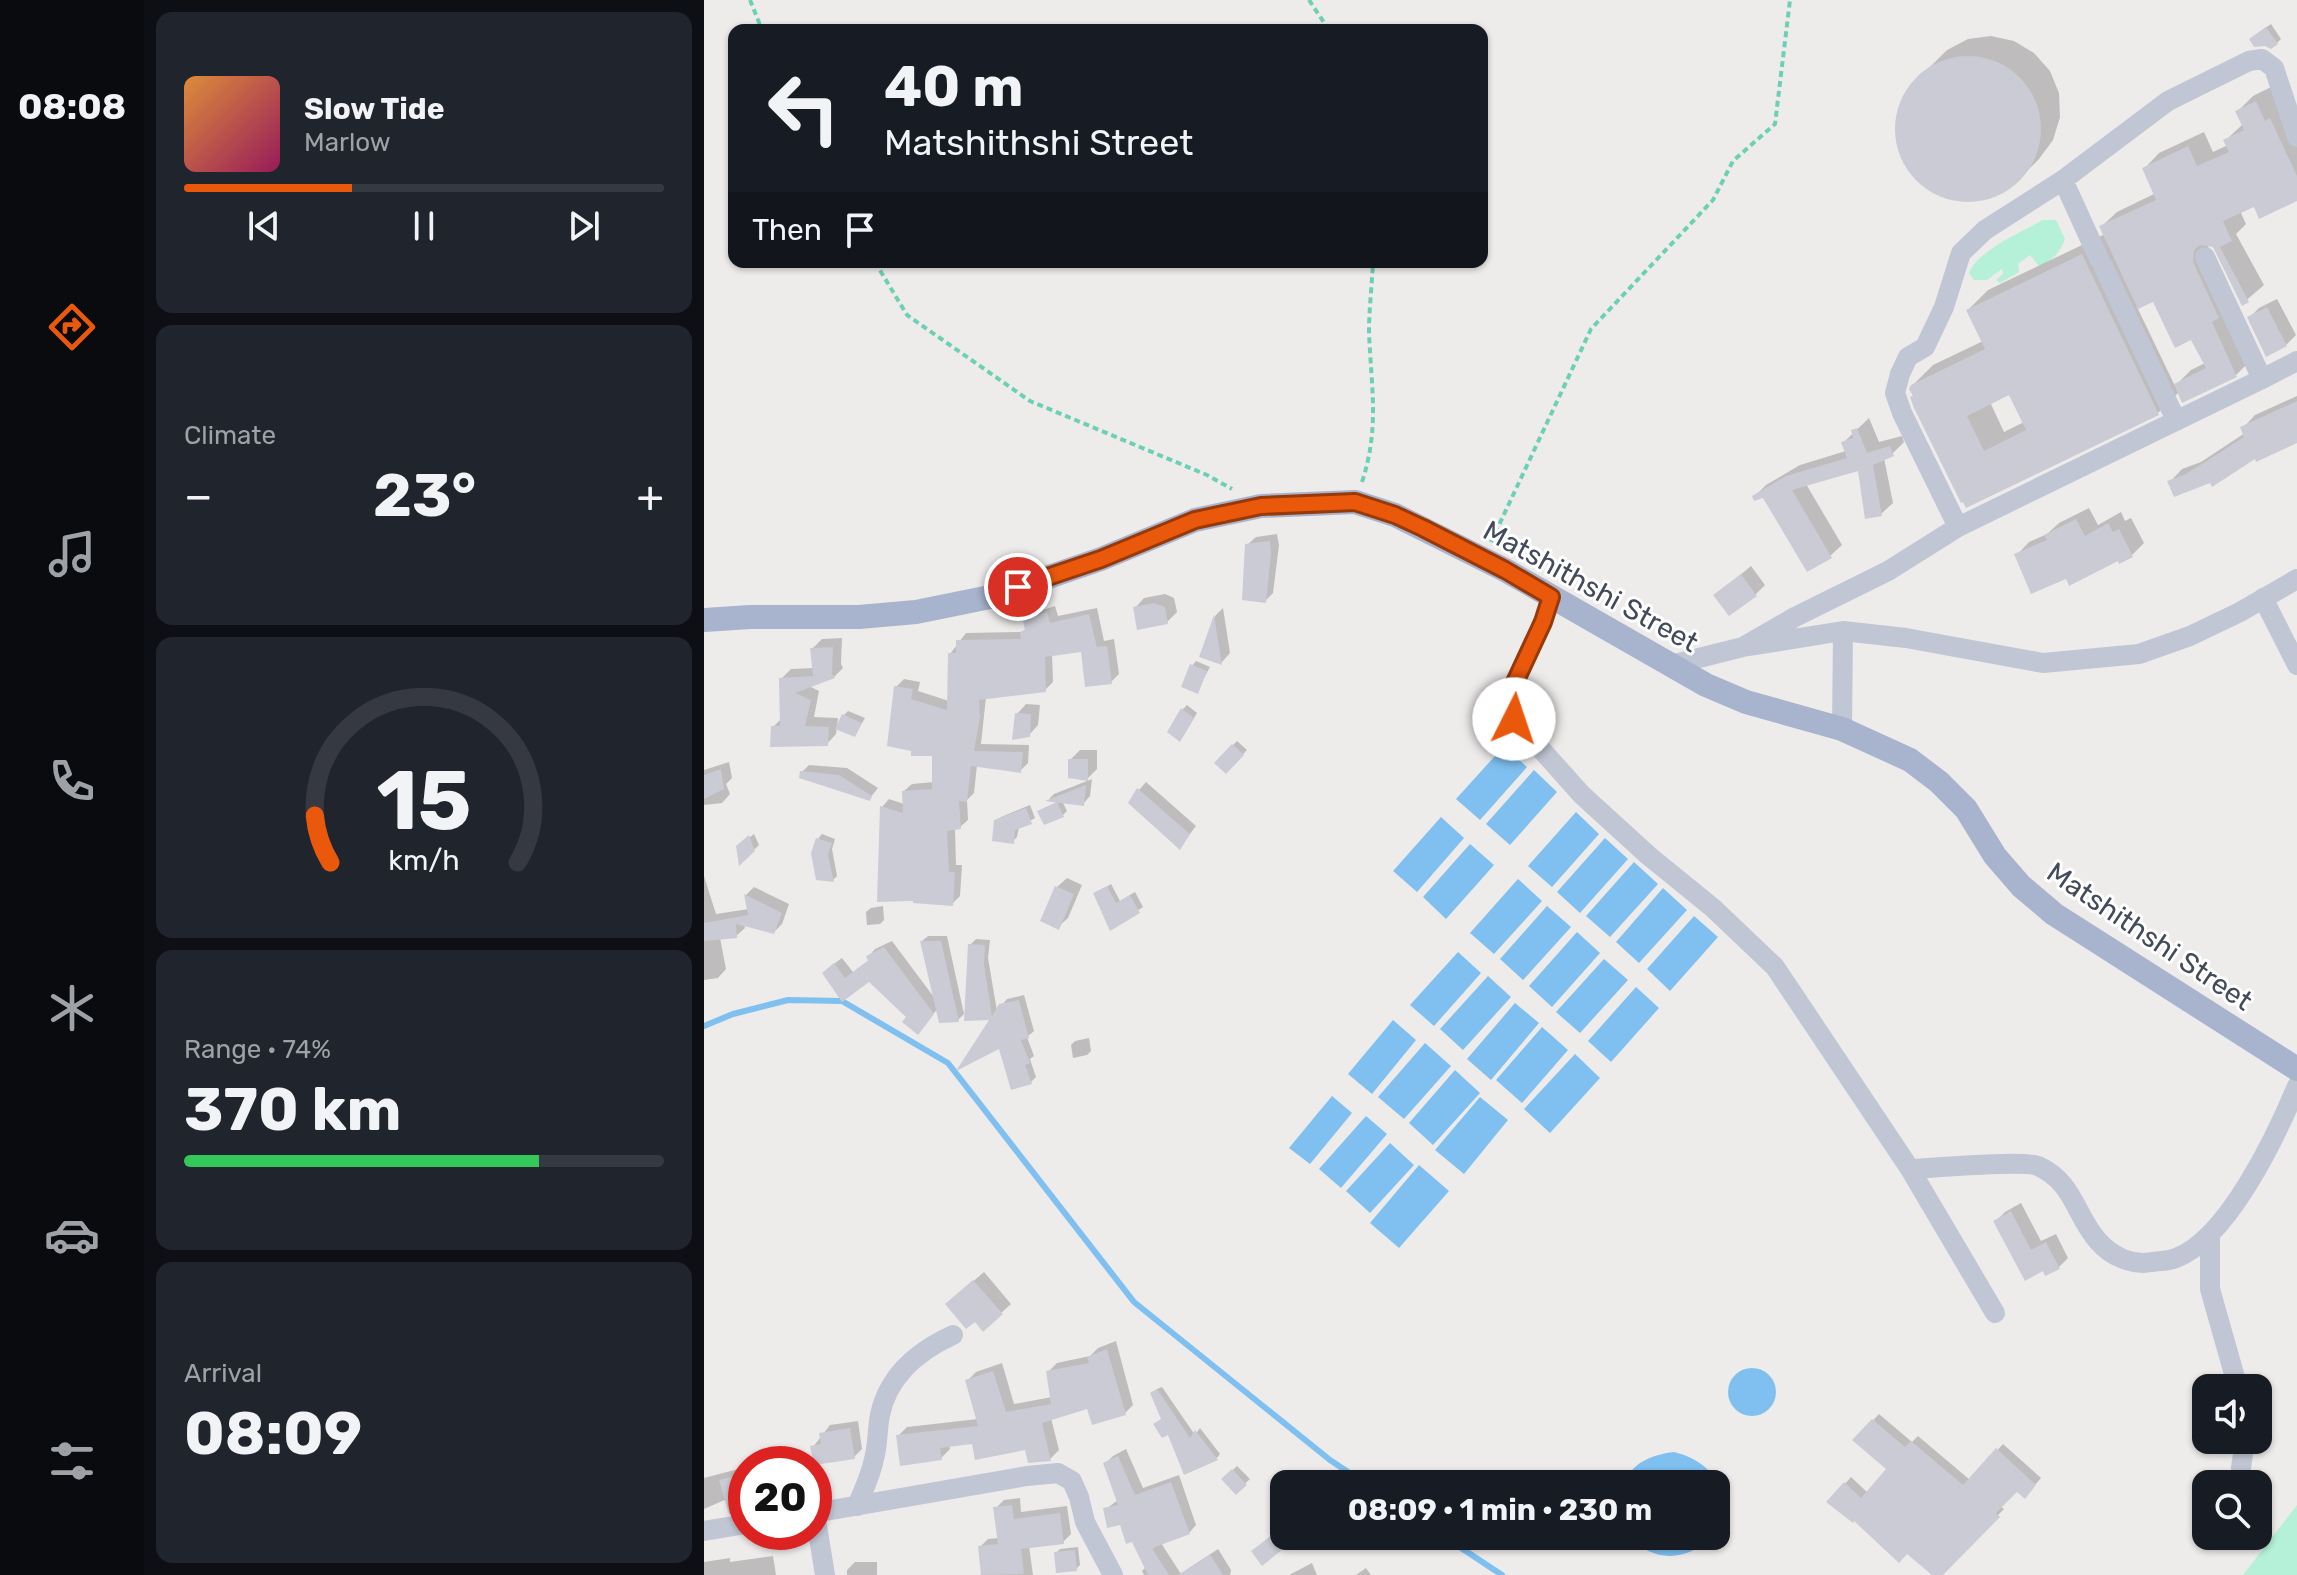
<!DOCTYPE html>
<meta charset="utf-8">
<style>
body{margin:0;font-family:Rubik,sans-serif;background:#20242c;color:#f1f3f6;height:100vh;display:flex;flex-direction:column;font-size:30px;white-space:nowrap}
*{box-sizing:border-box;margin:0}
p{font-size:26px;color:#9ea1a6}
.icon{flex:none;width:44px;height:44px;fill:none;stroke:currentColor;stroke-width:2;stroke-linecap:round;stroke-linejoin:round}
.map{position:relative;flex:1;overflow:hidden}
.side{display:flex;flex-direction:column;gap:12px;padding:12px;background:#0d0f14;width:560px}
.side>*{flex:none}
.guide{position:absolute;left:24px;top:24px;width:760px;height:244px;border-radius:16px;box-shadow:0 2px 6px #0004;background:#171b24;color:#f1f3f6;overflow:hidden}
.tools{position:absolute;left:1488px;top:1374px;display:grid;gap:16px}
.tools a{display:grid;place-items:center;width:80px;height:80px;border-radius:16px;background:#171b24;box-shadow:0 2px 6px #0004;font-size:40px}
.speed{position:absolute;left:24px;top:1446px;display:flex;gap:16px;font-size:40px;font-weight:700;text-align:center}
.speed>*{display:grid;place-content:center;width:104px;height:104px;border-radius:50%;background:#171b24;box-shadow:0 2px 6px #0004;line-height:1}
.speed .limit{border:12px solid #d22;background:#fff;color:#111}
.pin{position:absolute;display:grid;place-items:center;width:68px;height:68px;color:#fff;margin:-34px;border:4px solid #fff;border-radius:50%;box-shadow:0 2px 8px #0007}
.me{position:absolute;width:88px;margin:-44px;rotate:4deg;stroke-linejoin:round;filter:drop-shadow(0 0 6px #0008)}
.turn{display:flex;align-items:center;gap:28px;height:168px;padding:0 24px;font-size:36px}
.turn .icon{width:104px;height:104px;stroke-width:2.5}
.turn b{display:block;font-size:56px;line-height:68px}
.then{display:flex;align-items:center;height:76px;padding:0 24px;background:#0003;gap:16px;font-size:30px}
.big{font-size:60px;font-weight:700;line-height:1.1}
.side .tile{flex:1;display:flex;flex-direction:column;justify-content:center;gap:12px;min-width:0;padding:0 28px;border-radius:16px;background:#20242c}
.side .dial{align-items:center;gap:0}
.dial svg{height:208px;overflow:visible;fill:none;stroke:#363941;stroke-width:7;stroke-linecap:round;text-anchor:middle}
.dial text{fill:#f1f3f6;stroke:none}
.song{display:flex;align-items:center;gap:24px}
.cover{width:96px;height:96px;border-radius:12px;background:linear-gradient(135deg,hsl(30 70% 55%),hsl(330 70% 35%))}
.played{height:8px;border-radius:4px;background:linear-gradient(90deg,#ea580c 35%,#363941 35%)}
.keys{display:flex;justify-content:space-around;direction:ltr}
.heat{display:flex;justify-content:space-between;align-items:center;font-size:44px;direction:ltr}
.charge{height:12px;border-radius:6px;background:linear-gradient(90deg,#34c759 74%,#363941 0)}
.trip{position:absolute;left:566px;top:1470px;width:460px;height:80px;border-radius:16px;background:#171b24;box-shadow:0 2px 6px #0004;font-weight:700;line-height:80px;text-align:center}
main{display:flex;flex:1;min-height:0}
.tabs{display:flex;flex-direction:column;width:144px;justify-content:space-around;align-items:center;background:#090b0e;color:#9ea1a6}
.tabs .icon{width:56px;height:56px}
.tabs .on{color:#ea580c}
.tabs b{font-size:36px;color:#f1f3f6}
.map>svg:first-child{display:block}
</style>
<main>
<nav class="tabs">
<b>08:08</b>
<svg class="icon on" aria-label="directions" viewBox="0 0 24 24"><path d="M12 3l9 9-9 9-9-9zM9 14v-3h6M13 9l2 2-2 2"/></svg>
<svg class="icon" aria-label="music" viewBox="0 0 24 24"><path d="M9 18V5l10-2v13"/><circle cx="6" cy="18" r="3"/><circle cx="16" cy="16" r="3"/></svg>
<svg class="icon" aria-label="phone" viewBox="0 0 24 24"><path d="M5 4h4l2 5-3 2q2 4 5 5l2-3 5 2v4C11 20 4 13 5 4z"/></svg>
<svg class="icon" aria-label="climate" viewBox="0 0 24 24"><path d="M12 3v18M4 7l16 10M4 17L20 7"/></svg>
<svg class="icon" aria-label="car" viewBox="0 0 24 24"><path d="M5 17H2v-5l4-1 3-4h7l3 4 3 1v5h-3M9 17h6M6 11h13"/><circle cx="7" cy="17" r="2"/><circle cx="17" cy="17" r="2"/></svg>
<svg class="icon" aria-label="filters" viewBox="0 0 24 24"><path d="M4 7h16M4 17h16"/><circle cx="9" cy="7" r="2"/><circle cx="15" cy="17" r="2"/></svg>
</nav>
<section class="side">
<div class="tile">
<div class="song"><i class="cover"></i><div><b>Slow Tide</b><p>Marlow</p></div></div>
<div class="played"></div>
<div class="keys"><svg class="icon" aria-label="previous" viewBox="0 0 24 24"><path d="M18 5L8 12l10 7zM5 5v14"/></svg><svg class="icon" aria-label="pause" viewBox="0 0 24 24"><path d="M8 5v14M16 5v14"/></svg><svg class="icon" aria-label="next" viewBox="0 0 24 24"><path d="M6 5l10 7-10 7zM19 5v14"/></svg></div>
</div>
<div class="tile"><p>Climate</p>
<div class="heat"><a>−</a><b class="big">23°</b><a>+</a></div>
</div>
<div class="tile dial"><svg viewBox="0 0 100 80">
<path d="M14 69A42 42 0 1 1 86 69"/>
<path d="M14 69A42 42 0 0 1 8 51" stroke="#ea580c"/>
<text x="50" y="56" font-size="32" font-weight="700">15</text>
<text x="50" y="72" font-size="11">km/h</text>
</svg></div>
<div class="tile"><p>Range · 74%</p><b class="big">370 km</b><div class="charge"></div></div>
<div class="tile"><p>Arrival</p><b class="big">08:09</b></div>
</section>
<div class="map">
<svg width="1593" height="1575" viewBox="0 0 1593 1575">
<rect width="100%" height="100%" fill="#eeebeb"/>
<!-- green -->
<path fill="#b5f0d8" d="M1339,220H1352L1361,239C1355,254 1349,260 1335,266L1326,255L1314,264L1315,272L1296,283L1292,280L1299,274L1298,269L1283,280H1270L1265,273C1273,251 1319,231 1339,220Z
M1593,1505V1575H1539Z"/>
<!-- water -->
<path fill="#7fc0f0" d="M800,746L823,767L776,820L752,799Z
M830,770L853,792L806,845L782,824Z
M872,812L895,834L848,887L824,866Z
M737,817L760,838L713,892L689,871Z
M901,838L924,859L876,913L853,892Z
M766,844L790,865L742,919L719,897Z
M930,862L954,884L906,937L882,916Z
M814,879L838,901L790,954L766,933Z
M959,888L983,910L935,963L912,942Z
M843,906L867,927L819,980L796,959Z
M990,916L1014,937L966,991L943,969Z
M873,932L896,953L848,1007L825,986Z
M754,952L777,973L730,1026L706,1005Z
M900,959L924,980L876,1033L852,1012Z
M784,976L807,997L759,1050L736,1029Z
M932,987L955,1008L907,1062L884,1041Z
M811,1003L835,1023L787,1080L763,1059Z
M689,1020L712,1040L668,1094L644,1074Z
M838,1027L864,1050L818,1103L792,1080Z
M721,1043L747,1066L700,1119L674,1097Z
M871,1054L896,1078L846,1133L820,1109Z
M751,1070L776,1093L729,1145L705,1123Z
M628,1096L648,1113L606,1164L585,1148Z
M776,1097L804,1120L760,1174L731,1150Z
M662,1116L683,1134L637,1188L615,1169Z
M686,1143L710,1165L666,1213L642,1191Z
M715,1165L745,1191L695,1248L666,1223Z
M1024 1392a24 24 0 1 1 48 0a24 24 0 1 1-48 0Z
M970,1452C1007,1461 1031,1491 1012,1529V1484H919C929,1462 947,1455 970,1452Z
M926,1536H1007C986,1562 947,1563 926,1536Z"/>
<!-- shadow -->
<path fill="#0003" fill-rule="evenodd" d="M1567,24L1577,39L1573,43L1551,35Z
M1287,36L1310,41L1330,53L1346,71L1355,93L1356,117L1349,140L1335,159L1314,180L1295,194L1272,200L1249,199L1227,191L1209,175L1197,155L1193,132L1195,109L1205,88L1243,50L1264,39Z
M1567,87L1593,129V199L1551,204L1536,211L1542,224L1532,234L1560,285L1539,303L1510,245L1503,244L1529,301L1547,360L1532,375L1475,392L1454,413L1263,506L1208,386L1229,365L1279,341L1264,310L1284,290L1401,234L1397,227L1413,212L1452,193L1440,169L1455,153L1500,132L1509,152L1524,145L1522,140L1539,124L1534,111L1549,96ZM1450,300L1488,337L1501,363L1487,370L1471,386L1433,307ZM1305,393L1320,422L1300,432L1286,402Z
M1573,299L1592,335L1582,345L1546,317L1555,308Z
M1593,396V441L1551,456L1507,480L1466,482L1478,469L1497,462L1541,433L1539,428L1551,415Z
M1165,418L1175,442L1198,436L1200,442L1188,454L1180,458L1189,503L1177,514L1155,469L1102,484L1138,545L1126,556L1060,496L1050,497L1062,485L1096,465L1142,451L1139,443Z
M1385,508L1394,525L1417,512L1421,521L1427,518L1440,543L1428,555L1363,577L1313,555L1325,542L1343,534L1355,523Z
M573,534L575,545L569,593L561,601L543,545L552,537Z
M1047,566L1061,585L1052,594L1012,595Z
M461,594L470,598L473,612L463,622L431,608L440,598Z
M351,606L354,616L393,608L400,641L410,639L415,674L407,682L379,649L348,654L349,682L341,690L282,697L277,744L325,745L324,763L316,771L273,765L270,793L263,800L264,820L256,827L251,828L252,865H258L256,896L248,904L178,807L185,799L200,804V791L208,784L230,782V754L192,687L200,679L216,682L214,691L245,701L246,654L262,633L318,632L323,628L321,621L329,613Z
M519,608L526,653L517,663L498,656L511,616Z
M138,638L137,664L139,668L130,677L105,686L115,691L110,717L134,718L132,734L123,744L69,727L78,718L77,679L87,669L110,668L108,649L118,639Z
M492,661L506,667L493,691L488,666Z
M322,704L336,705L334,725L325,735L313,714Z
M483,705L493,713L480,735L479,709Z
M144,711L161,718L151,735L140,715Z
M533,741L543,750L522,772L512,763Z
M376,750H393V769L383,779L366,760Z
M25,762L28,778L22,784L26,794L18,803L0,805V770Z
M105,765L143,768L174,788L166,798L98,772Z
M388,779L386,796L379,804L358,801L363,811L359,815L336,811L355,801L345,799L350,794Z
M442,782L492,826L476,847L435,790Z
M326,805L331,818L315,827L313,837L309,841L292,821L297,817Z
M50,834L55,845L37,862L34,847Z
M118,834L131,839L128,849L133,876L129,880L114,839Z
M0,876L12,914L45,909L42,895L50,887L85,904L78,924L70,932L40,924L41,928L32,936L16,938L22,969L14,978L0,980Z
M363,878L378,885L364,918L354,927L353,887Z
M407,884L416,901L431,892L439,907L407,928L392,894Z
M179,906L180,920L176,924L163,925L162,912L167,908Z
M224,936H243L260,1014L254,1020L234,1008L221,1025L205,1017L165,979L139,999L127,966L138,958L149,972L165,960L164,957L171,949L188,941L232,1000L218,941Z
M272,939L286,940L284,958L293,1011L303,999L320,995L330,1031L323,1037L330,1056L326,1059L332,1077L326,1083L289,1017L262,1019L266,945Z
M385,1038L387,1051L383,1055L369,1058L367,1045L371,1041Z
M1317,1203L1337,1241L1352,1234L1364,1258L1355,1267L1342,1274L1292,1221L1301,1212Z
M280,1272L307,1304L297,1313L253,1295Z
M412,1341L429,1405L420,1414L385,1407L347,1418L355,1450L346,1459L323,1448L269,1442L245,1445L246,1449L237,1458L194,1436L203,1427L274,1419L263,1381L272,1372L298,1363L310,1404L348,1397L344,1372L353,1363L386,1356L394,1348Z
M458,1387L491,1435L496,1428L516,1454L513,1458L459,1418L453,1389Z
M1175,1414L1208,1442L1214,1436L1266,1480L1299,1444L1337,1478L1321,1496L1313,1489L1296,1506L1300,1509L1236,1575H1228L1204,1551L1125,1502L1147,1477L1164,1493L1185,1469L1151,1440Z
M154,1421L158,1449L150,1457L109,1447L126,1425Z
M422,1449L439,1488L475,1475L492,1525L485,1533L457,1543L477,1574L514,1549L527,1570L526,1575H440L438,1571L442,1567L429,1539L402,1509L414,1500L401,1464L409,1456Z
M533,1466L546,1479L532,1492L520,1479Z
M42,1467V1510L23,1499L0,1509V1478Z
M316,1498L317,1512L363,1506L367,1534L359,1542L325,1546L329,1575H276L279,1573L276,1547L284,1539L295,1538L292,1508L300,1500Z
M374,1547L376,1565L372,1569L352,1553L356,1549Z
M69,1556L72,1575H0V1562L26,1558V1562Z
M151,1562H173V1575H143V1570Z
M608,1563L613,1575H586L587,1574Z
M662,1568L667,1575H652Z"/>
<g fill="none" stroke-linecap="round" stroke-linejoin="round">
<!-- stream -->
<path stroke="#7fc0f0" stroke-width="6" d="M0,1026L29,1014L84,1000L138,1001L244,1063L430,1302L626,1460L662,1484
M739,1536L798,1575"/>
</g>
<!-- building -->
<path fill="#cacbd4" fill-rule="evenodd" d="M1562,27L1574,44L1567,49L1561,46L1550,47L1545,39Z
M1191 129a73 73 0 1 1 146 0a73 73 0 1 1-146 0Z
M1552,101L1561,121L1566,118L1593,176V201L1555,219L1550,207L1519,221L1528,241L1516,247L1545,302L1538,306L1509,247L1496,245L1490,250L1489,262L1515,318L1508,322L1533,377L1478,403L1470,384L1502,368L1487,340L1471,348L1449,302L1434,309L1395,226L1452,200L1438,168L1484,146L1493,166L1525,152L1519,140L1540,130L1531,111Z
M1378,254L1455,415L1262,508L1259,502L1257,503L1210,408L1206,397L1209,396L1205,389L1207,385L1281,349L1262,310ZM1305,395L1322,430L1280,451L1263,416Z
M1563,307L1583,346L1562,357L1543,317Z
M1593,401V443L1552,462L1551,459L1508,487L1506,483L1470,497L1463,481L1482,474L1540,437L1536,427Z
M1153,428L1163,453L1186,446L1190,456L1169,465L1178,516L1161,519L1154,471L1088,490L1128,558L1103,572L1059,498L1050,501L1048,496L1082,476L1143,458L1137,442L1149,438L1147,430Z
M1372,519L1381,536L1404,523L1409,532L1415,529L1429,557L1415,564L1414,561L1365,586L1362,579L1327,594L1310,554L1343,540L1340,535Z
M566,541L567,554L562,603L538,600L541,544Z
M1037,574L1053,596L1025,616L1009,595Z
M450,603L461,607L464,624L433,630L429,607Z
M343,612L346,623L385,614L393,647L403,646L408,684L381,687L377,652L341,657L342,692L275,700L276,718L270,751L319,752L317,773L267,766L263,802L255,801L257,829L243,831L245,872H251L249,906L209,903V901L173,902L176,806L199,813L198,791L228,789V756H207V751L183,746L190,686L209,689L207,699L243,710L244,653H252V640L317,639L316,632L321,630L319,621Z
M510,615L518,665L495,657Z
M129,647L128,674L131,678L91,693L107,700L101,726L125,727L124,746L66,747L67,726H76L75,678L109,676L106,648Z
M486,664L503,671L494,694L477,687Z
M477,708L490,718L476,742L463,732Z
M311,713L327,714L326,737L308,740Z
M138,714L158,723L151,737L131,729Z
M528,744L540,755L522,774L510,763Z
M364,759H384V781L364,778Z
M17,769L20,789L0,799V775Z
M96,771L135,775L168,796L166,801L95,778Z
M382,785L380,806L341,801Z
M433,788L486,834L476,850L424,803Z
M353,802L360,817L340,825L333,811Z
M322,808L328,824L311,830L310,844L288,841L290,820Z
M45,835L51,851L35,866L32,846Z
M112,838L128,843L124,855L130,882L112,880L107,853Z
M351,886L370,894L355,930L336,921Z
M403,886L412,903L426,895L436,913L406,931L389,893Z
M40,894L78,913L70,934L32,924L33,938L0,941V923L44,915Z
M216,941H237L255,1022L235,1023Z
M264,944L281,945L280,965L288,1016L295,1004L315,1000L325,1038L317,1040L326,1063L321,1065L328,1084L307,1090L295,1049L252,1071L285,1020L260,1021Z
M180,947L230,1014L214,1035L198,1022L202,1017L165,982L138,1002L118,973L130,963L141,978L164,961L162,956Z
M1307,1211L1327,1250L1342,1242L1356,1269L1341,1276L1339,1271L1321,1281L1289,1221Z
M269,1280L299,1314L279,1332L271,1322L262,1329L241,1304Z
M403,1349L422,1415L388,1425L383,1409L338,1423L347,1461L324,1463L321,1450L271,1460L268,1444L236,1448L238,1460L196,1466L192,1435L274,1426L261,1380L289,1371L302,1412L347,1404L342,1371L385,1363L383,1357Z
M453,1389L486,1438L491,1430L514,1460L480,1475L464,1435L458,1438L449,1424L457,1419L446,1393Z
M1168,1419L1201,1447L1207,1441L1259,1485L1292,1448L1332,1485L1321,1499L1313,1492L1292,1513L1296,1517L1239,1575H1228L1203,1554L1195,1563L1150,1521L1149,1523L1122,1502L1140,1482L1157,1498L1182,1469L1148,1440Z
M146,1428L151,1459L110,1465L106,1446L117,1444L115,1433Z
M414,1456L431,1495L467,1482L486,1534L451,1547L449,1550L465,1575H444L428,1542L422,1544L416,1525L403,1528L399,1508L414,1505L399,1463Z
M528,1469L543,1485L532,1495L517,1479Z
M42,1473V1511L25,1514L15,1480Z
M308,1505L310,1519L356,1513L360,1544L317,1549L320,1574L277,1575L274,1546L294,1544L289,1507Z
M580,1526V1536H595L558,1566L547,1551Z
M371,1550L373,1571L352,1573L350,1552Z
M506,1554L519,1575H474Z"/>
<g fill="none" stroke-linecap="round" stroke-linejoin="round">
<!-- path -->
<path stroke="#6bd0b4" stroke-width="4" stroke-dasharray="6 4" stroke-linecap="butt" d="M46,0L58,30
M605,0L625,30
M171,262L203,315L326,401L503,475L528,489
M658,482C676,427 667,387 665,332C665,309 668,285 669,262
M787,542L887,329L1009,200L1029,161L1071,124L1086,0"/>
<!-- minor -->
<path stroke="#c0c6d4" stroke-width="20" d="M1359,180L1395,259
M1399,266L1472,420
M1558,379L1593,361
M1254,527L1198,413L1191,393L1196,374L1204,357L1221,347L1240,307L1257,253L1281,230L1359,180L1464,101L1545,61L1558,59L1570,68L1593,137
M847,597L839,622L806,693L810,719L878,795L945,856L1009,908L1071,967L1206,1169L1291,1313
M1559,598L1593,665
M1039,647L1091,617L1184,571L1254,527L1558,379L1501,257
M967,665L1039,647L1139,631L1202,638L1339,663L1435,654L1486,636L1536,612L1593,579
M1138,729L1139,631
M1206,1169C1228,1168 1319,1160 1334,1166C1370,1182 1371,1215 1394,1241C1407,1256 1428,1266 1448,1262C1456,1261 1465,1261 1472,1258C1524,1239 1573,1134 1593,1086
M1506,1235V1289L1534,1388
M1537,1468L1541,1440
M153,1506C159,1491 167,1475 170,1459C174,1445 173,1430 176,1415C184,1376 214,1351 249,1335
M110,1513L323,1476L354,1473L368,1481L375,1497L381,1522L409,1575
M111,1513L121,1575
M0,1531L42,1524"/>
<!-- major -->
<path stroke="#a8b3cd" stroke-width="24" d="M0,620L46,617H155L212,612L286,597L397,559L491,520L557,506L651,502L691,515L801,570L1002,685L1042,702L1138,729L1206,760L1235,782L1262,809L1291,856L1317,886L1350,914L1593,1069"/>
</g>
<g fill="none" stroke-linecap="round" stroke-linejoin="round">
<defs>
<path id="route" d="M314,587L397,559L491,520L557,506L651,502L691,515L719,528L801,570L847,597L839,622L806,693L810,719"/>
</defs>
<!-- route casing -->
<use href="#route" stroke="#983908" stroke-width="20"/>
<!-- route -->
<use href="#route" stroke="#ea580c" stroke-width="14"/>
</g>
<g text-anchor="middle" stroke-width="6" stroke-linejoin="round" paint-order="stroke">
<!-- street labels -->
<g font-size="28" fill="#434a59" stroke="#fff">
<text transform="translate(887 586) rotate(29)" y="10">Matshithshi Street</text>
<text transform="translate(1446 936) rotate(34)" y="10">Matshithshi Street</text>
</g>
</g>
</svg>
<div class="tools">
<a><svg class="icon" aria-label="sound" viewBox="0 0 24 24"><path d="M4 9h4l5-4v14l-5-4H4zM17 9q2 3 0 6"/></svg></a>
<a><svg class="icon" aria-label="search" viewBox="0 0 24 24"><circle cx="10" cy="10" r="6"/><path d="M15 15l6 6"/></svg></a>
</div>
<div class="speed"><div class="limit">20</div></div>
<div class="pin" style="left:314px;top:587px;background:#d93025"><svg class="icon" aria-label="arrive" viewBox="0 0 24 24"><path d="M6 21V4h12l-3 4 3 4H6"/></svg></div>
<svg class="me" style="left:810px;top:719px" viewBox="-20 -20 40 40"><circle r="19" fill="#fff"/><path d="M0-13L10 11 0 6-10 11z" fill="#ea580c"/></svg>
<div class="trip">08:09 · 1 min · 230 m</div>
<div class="guide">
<div class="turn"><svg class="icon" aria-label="left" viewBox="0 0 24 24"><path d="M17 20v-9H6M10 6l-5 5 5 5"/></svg><div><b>40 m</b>Matshithshi Street</div></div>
<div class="then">Then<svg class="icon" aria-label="arrive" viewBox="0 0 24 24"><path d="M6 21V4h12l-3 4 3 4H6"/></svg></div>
</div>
</div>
</main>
